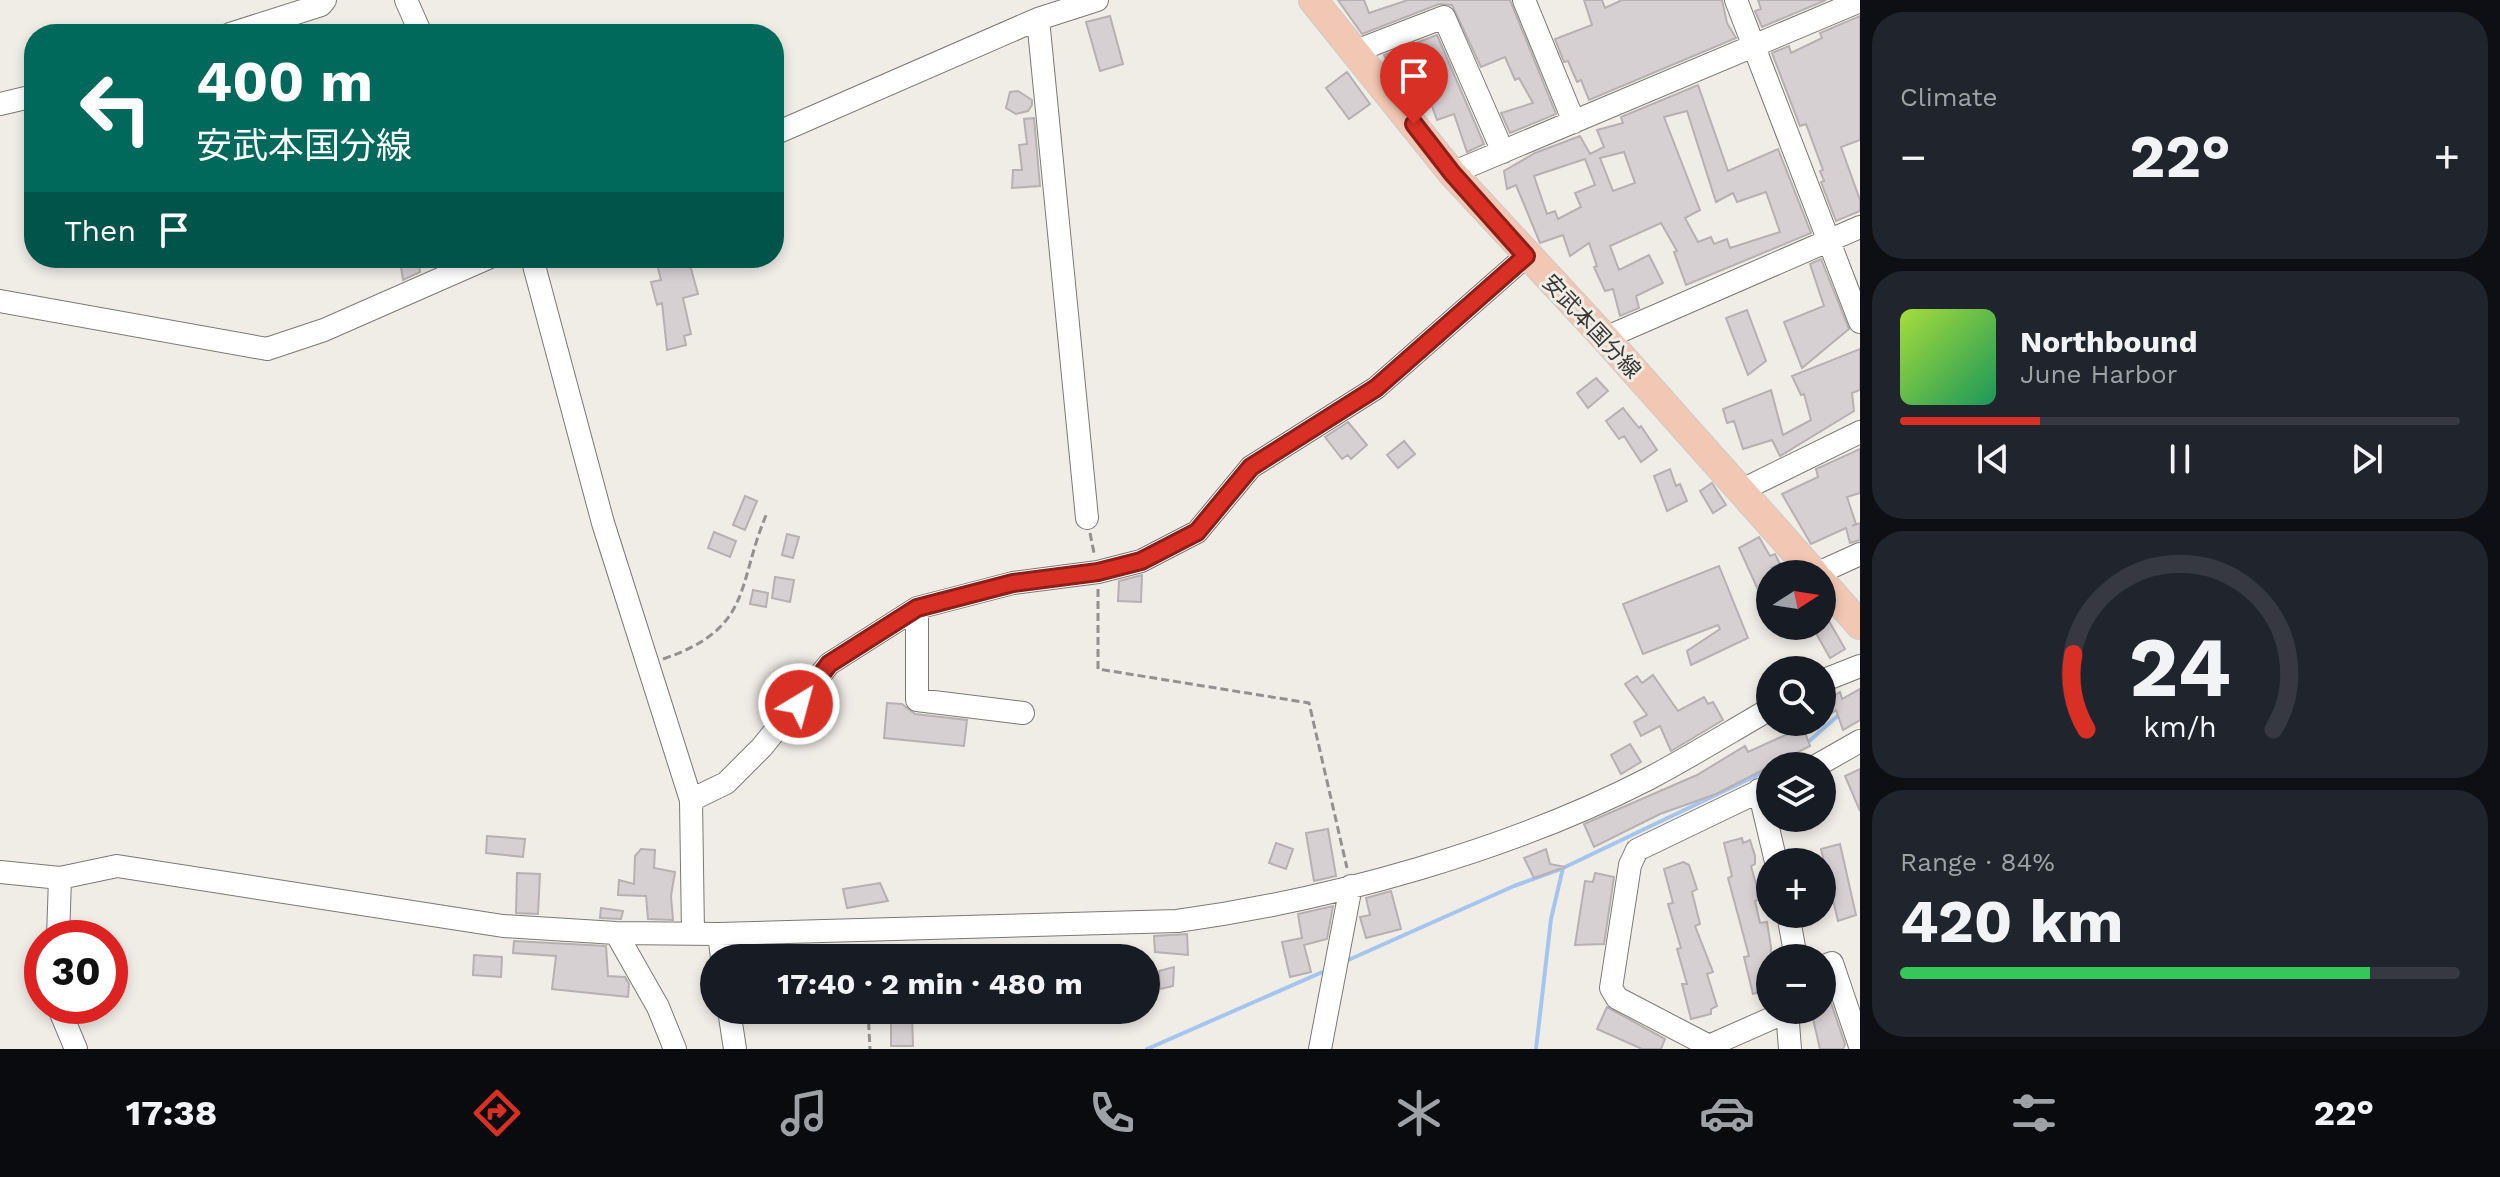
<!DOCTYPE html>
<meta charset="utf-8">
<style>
body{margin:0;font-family:"Work Sans","Noto Sans JP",sans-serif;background:#20242c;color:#f1f3f6;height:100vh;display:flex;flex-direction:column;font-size:30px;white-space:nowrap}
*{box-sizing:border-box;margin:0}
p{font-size:26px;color:#9ea1a6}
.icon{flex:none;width:44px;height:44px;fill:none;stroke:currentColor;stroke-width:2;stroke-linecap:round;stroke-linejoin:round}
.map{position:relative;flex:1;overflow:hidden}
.details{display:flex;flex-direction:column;gap:12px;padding:12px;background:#0d0f14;width:640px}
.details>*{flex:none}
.top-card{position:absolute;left:24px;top:24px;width:760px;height:244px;border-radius:32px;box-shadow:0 4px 12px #0003;background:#00695c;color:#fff;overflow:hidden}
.needle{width:52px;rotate:78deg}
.controls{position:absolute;left:1756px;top:560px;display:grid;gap:16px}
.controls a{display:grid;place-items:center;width:80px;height:80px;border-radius:50%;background:#171b24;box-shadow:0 4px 12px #0003;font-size:40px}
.speed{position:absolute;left:24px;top:920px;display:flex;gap:16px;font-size:40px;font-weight:700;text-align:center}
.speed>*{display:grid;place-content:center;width:104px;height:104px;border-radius:50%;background:#171b24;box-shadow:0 4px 12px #0003;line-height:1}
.speed .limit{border:12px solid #d22;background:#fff;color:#111}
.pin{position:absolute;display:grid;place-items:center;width:68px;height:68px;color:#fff;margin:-82px -34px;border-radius:50% 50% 50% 0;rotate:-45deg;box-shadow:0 0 8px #0007}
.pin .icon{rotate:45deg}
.me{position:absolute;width:88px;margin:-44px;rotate:37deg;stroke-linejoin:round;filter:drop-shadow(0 0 6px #0008)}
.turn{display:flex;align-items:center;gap:28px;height:168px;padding:0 40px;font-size:36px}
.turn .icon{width:104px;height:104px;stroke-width:2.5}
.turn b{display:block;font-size:56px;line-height:68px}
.then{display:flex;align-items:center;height:76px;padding:0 40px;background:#0003;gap:16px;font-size:30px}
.big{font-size:60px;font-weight:700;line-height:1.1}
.details .widget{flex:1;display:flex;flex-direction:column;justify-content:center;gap:12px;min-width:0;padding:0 28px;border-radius:32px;background:#20242c}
.details .dial{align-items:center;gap:0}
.dial svg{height:208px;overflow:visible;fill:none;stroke:#363941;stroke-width:7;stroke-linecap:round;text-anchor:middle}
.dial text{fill:#f1f3f6;stroke:none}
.song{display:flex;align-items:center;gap:24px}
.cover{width:96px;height:96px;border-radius:12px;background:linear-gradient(135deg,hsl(80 70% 55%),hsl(150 70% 35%))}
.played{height:8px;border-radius:4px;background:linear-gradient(90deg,#d93025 25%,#363941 25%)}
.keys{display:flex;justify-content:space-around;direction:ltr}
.heat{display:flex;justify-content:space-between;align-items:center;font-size:44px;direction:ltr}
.charge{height:12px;border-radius:6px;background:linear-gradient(90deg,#34c759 84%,#363941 0)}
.trip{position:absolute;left:700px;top:944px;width:460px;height:80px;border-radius:40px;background:#171b24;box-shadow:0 4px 12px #0003;font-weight:700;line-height:80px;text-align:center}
.dock{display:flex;height:128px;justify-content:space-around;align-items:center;background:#090b0e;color:#9ea1a6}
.dock .icon{width:56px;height:56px}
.dock .active{color:#d93025}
.dock b{font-size:36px;color:#f1f3f6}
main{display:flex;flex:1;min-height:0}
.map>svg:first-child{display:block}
</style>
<main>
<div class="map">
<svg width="1860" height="1049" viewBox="0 0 1860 1049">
<rect width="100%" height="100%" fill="#f0ede7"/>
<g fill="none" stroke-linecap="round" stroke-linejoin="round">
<!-- stream -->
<path stroke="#a5c5ef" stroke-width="4" d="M1807,743L1842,712
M1774,766L1787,757
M1346,961L1514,886L1563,868L1770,769
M1147,1049L1327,970
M1536,1049L1551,919L1563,868"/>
</g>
<!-- building -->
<path fill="#d7d0d3" stroke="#b7b0b3" stroke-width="2" fill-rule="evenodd" d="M1338,0H1364L1369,13L1408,0H1510L1556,114L1510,133L1501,113L1533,103L1519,78L1515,80L1505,57L1481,67L1452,5L1439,4L1362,34Z
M1584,0H1602L1605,8L1622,0H1722L1727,23L1736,38L1589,100L1581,80L1577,82L1568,61L1564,62L1555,39L1592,25Z
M1758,0H1826L1762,27L1755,11L1761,9Z
M1110,16L1123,64L1100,71L1086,22Z
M1860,16V140L1841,147L1860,200V211L1836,221L1821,182L1824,181L1820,171L1823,170L1806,124L1800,126L1772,53L1789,46L1791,53L1822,38L1820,33Z
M1437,35L1484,144L1467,152L1454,114L1437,120L1426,90L1418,93L1408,69L1395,75L1384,55Z
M1347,72L1370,104L1349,119L1326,88Z
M1698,85L1728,171L1778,149L1811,233L1686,285L1674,252L1677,251L1661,223L1610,246L1619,270L1649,255L1663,283L1636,296L1639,308L1620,316L1613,289L1605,291L1594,267L1597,266L1589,243L1570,256L1563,235L1540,243L1516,185L1507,189L1504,171L1535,153L1580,136L1590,154L1604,147L1597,130L1623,123L1621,117ZM1687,111L1716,202L1733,193L1737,202L1766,192L1780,232L1730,248L1727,239L1714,244L1711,237L1698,242L1685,218L1700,210L1664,117ZM1624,152L1635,183L1613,191L1600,158ZM1585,159L1595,185L1575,193L1581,207L1558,219L1555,211L1547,214L1534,176Z
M1018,91L1032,100V105L1028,111L1016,114L1006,108L1010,92Z
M1034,118L1040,186L1012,188L1013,170H1022L1019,145L1027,144L1024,119Z
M418,258L420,272L403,280L400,261Z
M665,258H688L698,294L683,298L691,334L684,336L686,345L667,350L662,303L657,305L651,282L661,280L656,260Z
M1821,259L1849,329L1802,368L1784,322L1824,306L1810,264Z
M1747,310L1766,361L1748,375L1726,318Z
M1860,349V390L1852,393L1854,411L1780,456L1772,440L1743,449L1734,421L1727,423L1723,409L1771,390L1783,435L1811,420L1804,394L1801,395L1792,376Z
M1596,378L1608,391L1588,408L1577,393Z
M1623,408L1639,428L1641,426L1657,450L1641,462L1624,436L1619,439L1606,421Z
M1348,422L1367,445L1351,459L1348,455L1342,459L1325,437Z
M1404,441L1415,454L1398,468L1387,455Z
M1860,449V493L1847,497L1856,524L1852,526L1860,523V540L1850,543L1846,528L1811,544L1782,494L1818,477L1816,469Z
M1670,469L1676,486L1680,484L1687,501L1667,511L1654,476Z
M1712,483L1726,505L1713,513L1700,491Z
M745,496L757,501L745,530L733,525Z
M714,532L736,541L730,557L708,548Z
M787,534L799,537L793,558L782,555Z
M1759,537L1770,556L1775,554L1780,564L1771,568L1774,574H1770V616L1739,548Z
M1719,566L1748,638L1691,665L1687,651L1720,629L1718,625L1643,654L1623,604Z
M1142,575L1141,602L1118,601L1119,581Z
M775,577L794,580L790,602L772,598Z
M753,590L768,593L766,607L750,604Z
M1822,609L1845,649L1830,658L1812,626H1822Z
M1653,675L1678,711L1704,697L1708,704L1713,702L1723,720L1671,751L1660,726L1641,736L1634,722L1647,715L1625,684L1637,676L1642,683Z
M1860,689V720L1843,730L1836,710L1831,714L1825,700L1840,692L1842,699Z
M887,703L902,704L915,714L967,720L964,746L884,738Z
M1803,727L1810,746L1716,794L1660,814L1594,847L1584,824L1697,775L1745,746L1748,752Z
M1630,744L1641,762L1621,774L1611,755Z
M1860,769V811L1845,776Z
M1328,829L1336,876L1314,881L1306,833Z
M487,836L525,839L523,857L486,853Z
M1742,838L1743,843L1750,840L1755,856V864L1751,866L1760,899L1755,901L1760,923L1767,922L1771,947L1770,989L1753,994L1744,957L1749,956L1728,878L1732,876L1724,843Z
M1276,843L1293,849L1286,869L1269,863Z
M1840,844L1856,915L1838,921L1821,849Z
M641,849L655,850L654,868L675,872L671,896L673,920L648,919L646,896L618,895L619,880L634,884L635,856Z
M1546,849L1550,864L1565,867L1534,878L1524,858Z
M1683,862L1689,865L1697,889L1692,892L1700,924L1695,926L1713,972L1707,974L1717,1006L1711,1009V1014L1691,1019L1682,984H1687L1677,949L1681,948L1668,904L1673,903L1664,869Z
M517,873L540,874L538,914L516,913Z
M1595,873L1614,877L1604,944L1575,945L1585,881L1593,882Z
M880,883L888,901L847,908L843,889Z
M1391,891L1401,929L1366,938L1360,917L1370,915L1366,898Z
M1333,906L1327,939L1304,945L1311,972L1290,977L1282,942L1302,938L1298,914Z
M601,908L623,911L621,919L600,918Z
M1187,934L1188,955L1155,952L1154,936Z
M514,941L606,946L608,976L625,977L629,984L628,997L552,989L556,956L513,953Z
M474,955L502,957L501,977L473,975Z
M1174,967L1173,986L1160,989L1159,971Z
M1825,985L1845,1044L1843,1049H1820L1811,1010H1822Z
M1607,1007L1665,1039L1661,1049H1642L1597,1029Z
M891,1015H912L913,1046H891Z"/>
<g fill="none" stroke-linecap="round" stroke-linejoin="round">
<defs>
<path id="minor" d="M406,0L421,34
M1524,0L1574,122
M1736,0L1860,322
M1038,19L1087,518
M230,34L321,5L325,0
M1356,51L1444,17L1503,152
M0,104L34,96
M774,134L1038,19L1097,0
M1452,173L1860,1
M532,258L603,523L691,800L693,933
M0,301L267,349L324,330L488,258
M1605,338L1860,227
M1742,490L1860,432
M1816,574L1860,554
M917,608V700L1023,713
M1822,681L1860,666
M1816,766L1860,741
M1770,786L1637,850L1630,865L1611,988L1617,998L1709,1046L1786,1012
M1759,790L1776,862
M691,800L726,783L762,747L829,664L917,608L1013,583L1098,572L1141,561L1197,532L1251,467L1376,388L1526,256
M0,872L60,878L117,866L503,926L616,933L719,934L1177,921C1331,900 1510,850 1648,779C1690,757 1730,732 1770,709
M1788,914L1796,958
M616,933L658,1007L675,1049
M719,934L722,958
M58,938L60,878
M1822,967L1832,963L1860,1046
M58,1006L76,1049
M729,1010L735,1049
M1787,1010L1790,1049
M1320,1049L1351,886"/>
<path id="major" d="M1313,0L1452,173L1605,338L1815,574
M1822,582L1860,625"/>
</defs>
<!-- minor casing -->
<use href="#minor" stroke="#7b7974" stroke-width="24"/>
<!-- major casing -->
<use href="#major" stroke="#cbcbca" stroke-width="30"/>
<!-- path -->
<path stroke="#93918d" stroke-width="3" stroke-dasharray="8 4" stroke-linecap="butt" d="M1090,533L1094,553
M1098,589V669L1309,703L1347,868
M663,659C754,628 736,585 767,513
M869,958V946
M868,1010L870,1049"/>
<!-- minor -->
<use href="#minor" stroke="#fff" stroke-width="22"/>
<!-- major -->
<use href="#major" stroke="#f2c7b3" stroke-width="28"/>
</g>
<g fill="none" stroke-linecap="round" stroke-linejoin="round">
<defs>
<path id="route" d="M799,704L829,664L917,608L1013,583L1098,572L1141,561L1197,532L1251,467L1376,388L1526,256L1452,173L1414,124"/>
</defs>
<!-- route casing -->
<use href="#route" stroke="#8d1f18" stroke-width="20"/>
<!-- route -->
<use href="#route" stroke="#d93025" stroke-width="14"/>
</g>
<g text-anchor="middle" stroke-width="6" stroke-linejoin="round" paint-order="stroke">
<!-- street labels -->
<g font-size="22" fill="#383735" stroke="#f0ede7">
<text transform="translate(1592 326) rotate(47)" y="8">安武本国分線</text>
</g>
</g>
</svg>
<div class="controls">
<a><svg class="needle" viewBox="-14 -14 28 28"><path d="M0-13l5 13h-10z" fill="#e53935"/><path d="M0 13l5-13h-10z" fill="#9ea1a6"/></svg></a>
<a><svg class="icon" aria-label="search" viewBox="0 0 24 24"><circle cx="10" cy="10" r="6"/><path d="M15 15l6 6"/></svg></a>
<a><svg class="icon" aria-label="layers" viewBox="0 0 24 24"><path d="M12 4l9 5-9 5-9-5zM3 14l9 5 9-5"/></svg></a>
<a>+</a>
<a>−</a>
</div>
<div class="speed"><div class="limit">30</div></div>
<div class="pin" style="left:1414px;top:124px;background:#d93025"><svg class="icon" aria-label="arrive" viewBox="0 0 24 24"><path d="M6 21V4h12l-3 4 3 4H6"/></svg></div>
<svg class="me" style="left:799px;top:704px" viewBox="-20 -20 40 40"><circle r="17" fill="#d93025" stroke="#fff" stroke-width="3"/><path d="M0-11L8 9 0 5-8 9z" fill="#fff"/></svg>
<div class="trip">17:40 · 2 min · 480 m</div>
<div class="top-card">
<div class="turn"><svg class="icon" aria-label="left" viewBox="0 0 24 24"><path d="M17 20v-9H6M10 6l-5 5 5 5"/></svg><div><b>400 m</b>安武本国分線</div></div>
<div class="then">Then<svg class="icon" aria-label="arrive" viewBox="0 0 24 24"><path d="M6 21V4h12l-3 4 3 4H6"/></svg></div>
</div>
</div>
<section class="details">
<div class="widget"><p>Climate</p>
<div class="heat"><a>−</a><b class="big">22°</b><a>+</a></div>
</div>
<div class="widget">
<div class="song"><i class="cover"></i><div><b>Northbound</b><p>June Harbor</p></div></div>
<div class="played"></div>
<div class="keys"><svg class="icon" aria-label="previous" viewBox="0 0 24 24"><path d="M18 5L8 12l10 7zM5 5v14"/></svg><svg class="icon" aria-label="pause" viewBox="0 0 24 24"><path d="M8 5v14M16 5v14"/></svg><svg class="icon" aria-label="next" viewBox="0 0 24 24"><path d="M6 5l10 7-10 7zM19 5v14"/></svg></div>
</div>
<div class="widget dial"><svg viewBox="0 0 100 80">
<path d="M14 69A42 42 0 1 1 86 69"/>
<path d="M14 69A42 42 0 0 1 9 40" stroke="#d93025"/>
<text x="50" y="56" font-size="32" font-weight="700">24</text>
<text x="50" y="72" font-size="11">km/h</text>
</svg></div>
<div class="widget"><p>Range · 84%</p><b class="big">420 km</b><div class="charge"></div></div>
</section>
</main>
<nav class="dock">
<b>17:38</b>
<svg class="icon active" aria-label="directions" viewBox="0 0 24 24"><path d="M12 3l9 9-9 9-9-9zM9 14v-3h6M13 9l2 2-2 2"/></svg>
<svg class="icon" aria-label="music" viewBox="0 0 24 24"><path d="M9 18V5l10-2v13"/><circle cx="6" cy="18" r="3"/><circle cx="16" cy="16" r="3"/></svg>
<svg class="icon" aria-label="phone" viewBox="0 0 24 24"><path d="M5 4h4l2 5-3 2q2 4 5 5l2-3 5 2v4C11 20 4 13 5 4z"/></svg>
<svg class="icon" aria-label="climate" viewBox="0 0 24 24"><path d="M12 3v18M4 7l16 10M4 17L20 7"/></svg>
<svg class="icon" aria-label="car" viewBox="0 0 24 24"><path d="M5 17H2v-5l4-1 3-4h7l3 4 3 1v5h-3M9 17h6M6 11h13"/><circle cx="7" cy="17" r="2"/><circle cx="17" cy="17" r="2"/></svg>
<svg class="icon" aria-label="filters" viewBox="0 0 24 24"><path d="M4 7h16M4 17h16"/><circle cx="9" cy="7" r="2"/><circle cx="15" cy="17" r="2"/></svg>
<b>22°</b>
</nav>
